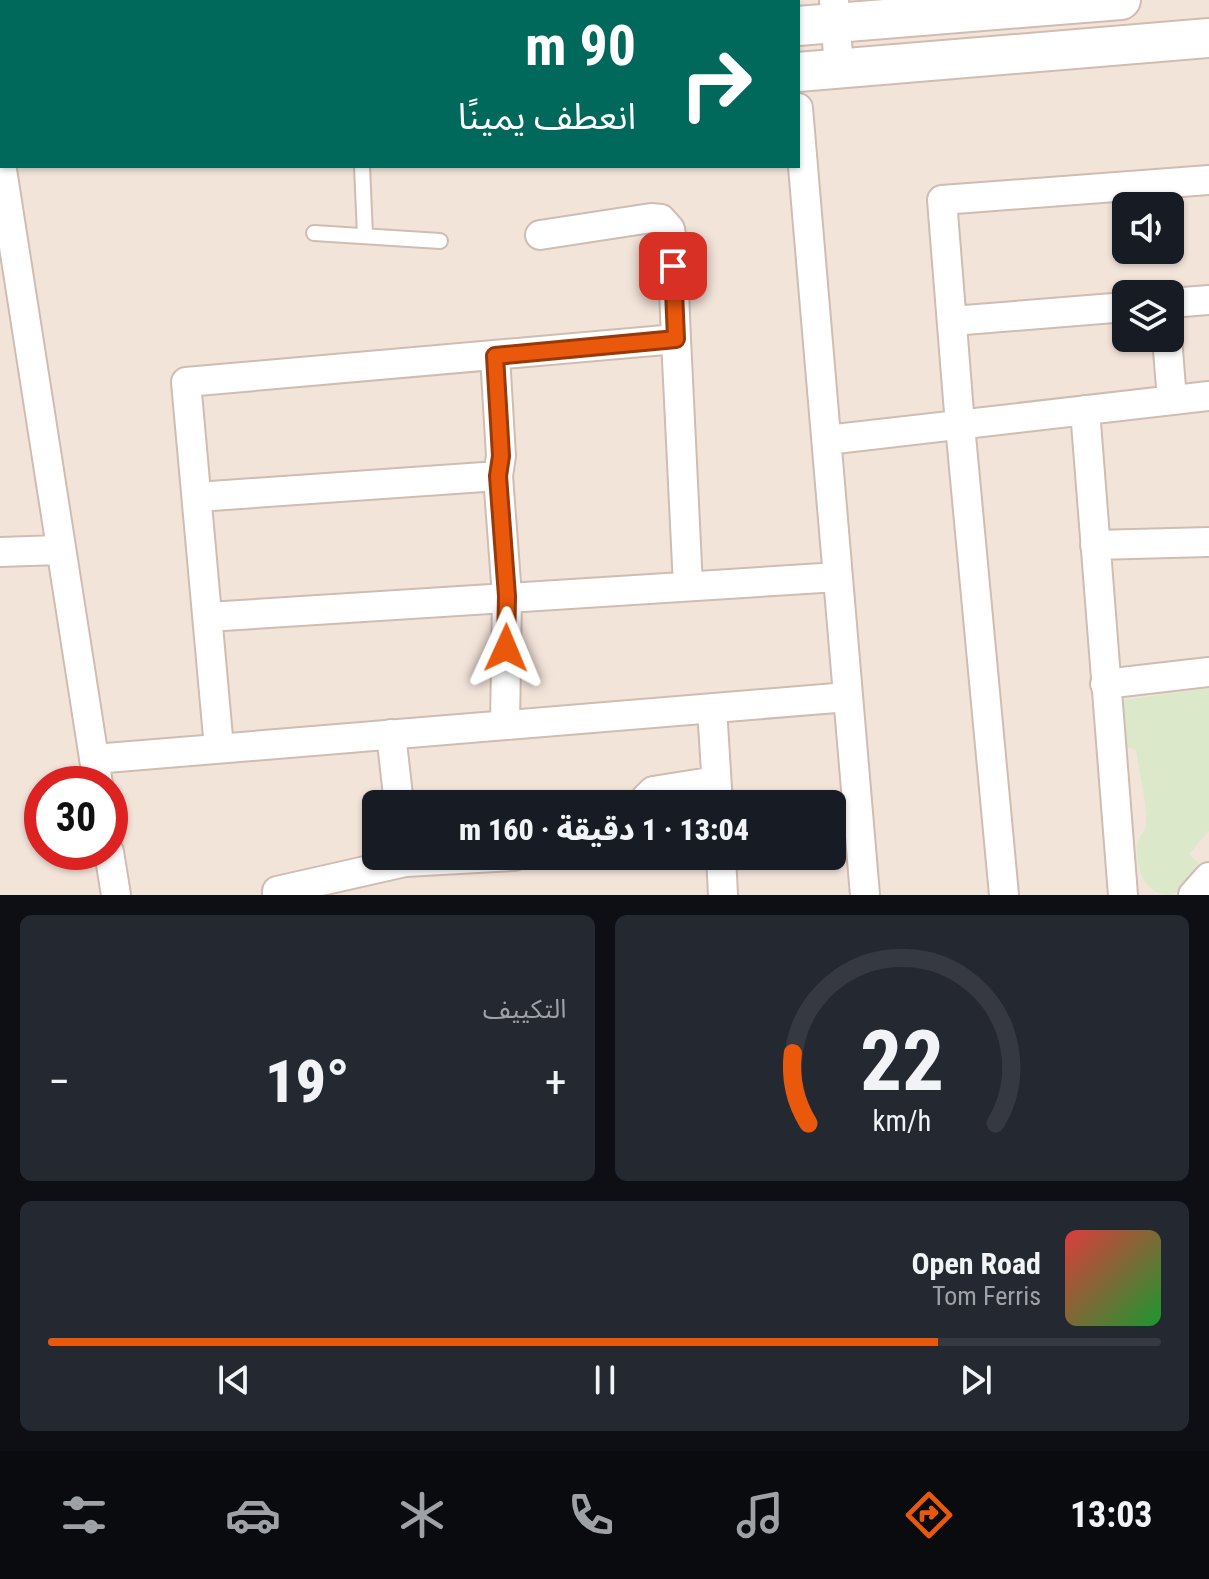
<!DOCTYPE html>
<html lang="ar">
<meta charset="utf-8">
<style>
body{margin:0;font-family:"Roboto Condensed","Noto Sans Arabic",sans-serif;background:#242831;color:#f1f3f6;direction:rtl;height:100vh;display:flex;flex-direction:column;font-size:30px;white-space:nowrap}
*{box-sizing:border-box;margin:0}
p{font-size:26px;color:#9ea1a6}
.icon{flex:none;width:44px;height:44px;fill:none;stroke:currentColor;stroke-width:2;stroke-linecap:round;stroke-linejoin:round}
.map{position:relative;height:895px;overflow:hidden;direction:ltr}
.drawer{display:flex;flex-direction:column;gap:20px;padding:20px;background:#0d0f14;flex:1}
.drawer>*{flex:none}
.banner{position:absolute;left:0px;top:0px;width:800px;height:168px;box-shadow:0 2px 6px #0004;direction:rtl;background:#00695c;color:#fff;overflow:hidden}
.buttons{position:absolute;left:1112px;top:192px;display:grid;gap:16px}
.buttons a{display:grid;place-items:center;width:72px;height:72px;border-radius:12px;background:#171b24;box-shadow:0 2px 6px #0004;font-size:40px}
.speed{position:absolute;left:24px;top:766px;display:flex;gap:16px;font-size:40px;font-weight:700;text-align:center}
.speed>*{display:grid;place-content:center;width:104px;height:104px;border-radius:50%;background:#171b24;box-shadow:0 2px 6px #0004;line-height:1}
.speed .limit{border:12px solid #d22;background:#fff;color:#111}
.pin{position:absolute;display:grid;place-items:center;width:68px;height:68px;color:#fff;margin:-34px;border-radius:16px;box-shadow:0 4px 12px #0006}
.me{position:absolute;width:88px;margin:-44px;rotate:1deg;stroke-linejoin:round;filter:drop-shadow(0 0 6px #0008)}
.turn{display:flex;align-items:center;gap:28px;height:168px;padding:0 32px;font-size:36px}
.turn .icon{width:104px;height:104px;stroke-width:2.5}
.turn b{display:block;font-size:56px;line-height:68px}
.big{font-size:60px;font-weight:800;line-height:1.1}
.drawer .card{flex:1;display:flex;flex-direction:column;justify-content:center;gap:12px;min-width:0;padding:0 28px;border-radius:12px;background:#242831}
.drawer .dial{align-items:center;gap:0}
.dial svg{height:208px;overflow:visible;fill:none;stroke:#363941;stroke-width:7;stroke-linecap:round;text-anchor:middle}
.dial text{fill:#f1f3f6;stroke:none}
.song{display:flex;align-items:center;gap:24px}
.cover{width:96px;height:96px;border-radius:12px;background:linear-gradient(135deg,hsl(0 70% 55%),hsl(130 70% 35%))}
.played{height:8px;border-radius:4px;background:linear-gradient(90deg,#ea580c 80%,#363941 80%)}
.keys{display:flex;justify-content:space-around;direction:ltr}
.heat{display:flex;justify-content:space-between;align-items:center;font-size:44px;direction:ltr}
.drawer .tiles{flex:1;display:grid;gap:20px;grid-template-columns:1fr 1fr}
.card:last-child{grid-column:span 2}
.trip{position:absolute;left:362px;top:790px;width:484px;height:80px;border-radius:12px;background:#171b24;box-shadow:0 2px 6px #0004;font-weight:800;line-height:80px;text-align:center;direction:rtl}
.tab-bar{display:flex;height:128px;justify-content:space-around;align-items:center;background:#090b0e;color:#9ea1a6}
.tab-bar .icon{width:56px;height:56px}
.tab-bar .current{color:#ea580c}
.tab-bar b{font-size:36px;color:#f1f3f6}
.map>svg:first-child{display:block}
</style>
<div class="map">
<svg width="1209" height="895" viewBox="0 0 1209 895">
<rect width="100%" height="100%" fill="#fbf3eb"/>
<!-- residential -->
<path fill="#f3e4da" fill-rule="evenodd" d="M0,0H1209V895H0ZM2,2H798V166H2ZM1126,206H1170V250H1126ZM1126,294H1170V338H1126ZM42,784H110V852H42ZM376,804H832V856H376Z"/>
<!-- green -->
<path fill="#dbe9ca" d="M122,0H604V2H122Z
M1209,688V831L1189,854L1199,863C1192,873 1182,892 1170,895C1141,895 1134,861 1138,841C1140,834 1146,831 1146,824C1147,800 1139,774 1136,750L1126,747L1122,700Z"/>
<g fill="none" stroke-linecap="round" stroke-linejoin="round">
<defs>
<path id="lane" d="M281,0V2
M511,0L512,2
M362,166L365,235
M314,233L440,241"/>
<path id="street" d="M834,0L839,69
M798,108L865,895
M0,157L98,784
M540,235L651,218L661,219L670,229L672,241L676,339
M1170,303L1209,300
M952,321L1126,307
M1167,338L1172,400
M495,356L501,456L498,476L507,596L505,725
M1085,410L1123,895
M827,440L1209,396
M197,497L498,476
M1095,545L1209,542
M0,552L59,550
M208,617L838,577
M1105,684L1209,672
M712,708L718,804
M391,734L399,804
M219,748L186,382L676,339L688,586
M94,759L848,697
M646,804V798L653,791L716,781
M109,852L116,895
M721,856L723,895
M277,895V891L405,862L514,856
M1004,895L960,425L942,200L1209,180
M1193,895L1209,877"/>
<path id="secondary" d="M798,26L1121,0
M798,72L1209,38
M0,82H2
M0,128L2,127"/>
</defs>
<!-- lane casing -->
<use href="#lane" stroke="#cfbcb3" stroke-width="18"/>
<!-- street casing -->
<use href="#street" stroke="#cfbcb3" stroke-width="32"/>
<!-- secondary casing -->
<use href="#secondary" stroke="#d2bbb1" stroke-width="42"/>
<!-- lane -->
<use href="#lane" stroke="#fff" stroke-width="14"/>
<!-- street -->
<use href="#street" stroke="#fff" stroke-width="28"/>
<!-- secondary -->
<use href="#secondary" stroke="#fff" stroke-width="38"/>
</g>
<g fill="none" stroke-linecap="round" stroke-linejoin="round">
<defs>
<path id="route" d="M506,648L507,596L498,476L501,456L495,356L676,339L673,266"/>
</defs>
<!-- route casing -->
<use href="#route" stroke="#983908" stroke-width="20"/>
<!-- route -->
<use href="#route" stroke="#ea580c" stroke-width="14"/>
</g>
</svg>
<div class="buttons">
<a><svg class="icon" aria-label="sound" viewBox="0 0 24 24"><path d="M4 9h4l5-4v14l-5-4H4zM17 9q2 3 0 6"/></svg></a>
<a><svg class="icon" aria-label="layers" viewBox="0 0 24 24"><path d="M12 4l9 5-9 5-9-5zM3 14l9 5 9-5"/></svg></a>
</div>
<div class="speed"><div class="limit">30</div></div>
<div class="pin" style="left:673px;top:266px;background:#d93025"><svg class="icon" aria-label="arrive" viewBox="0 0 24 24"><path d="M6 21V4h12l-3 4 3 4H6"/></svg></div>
<svg class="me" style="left:506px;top:648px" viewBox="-20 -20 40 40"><path d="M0-17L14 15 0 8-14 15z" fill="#ea580c" stroke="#fff" stroke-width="4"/></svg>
<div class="trip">13:04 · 1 دقيقة · 160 m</div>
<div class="banner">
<div class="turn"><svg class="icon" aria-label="right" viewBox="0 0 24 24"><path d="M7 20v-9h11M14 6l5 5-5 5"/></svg><div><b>90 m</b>انعطف يمينًا</div></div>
</div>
</div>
<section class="drawer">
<div class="tiles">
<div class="card dial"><svg viewBox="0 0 100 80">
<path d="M14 69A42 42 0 1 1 86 69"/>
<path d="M14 69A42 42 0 0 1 8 42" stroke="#ea580c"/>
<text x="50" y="56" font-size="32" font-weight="700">22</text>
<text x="50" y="72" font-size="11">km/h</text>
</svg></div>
<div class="card"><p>التكييف</p>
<div class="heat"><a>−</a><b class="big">19°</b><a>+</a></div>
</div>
<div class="card">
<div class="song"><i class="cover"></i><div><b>Open Road</b><p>Tom Ferris</p></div></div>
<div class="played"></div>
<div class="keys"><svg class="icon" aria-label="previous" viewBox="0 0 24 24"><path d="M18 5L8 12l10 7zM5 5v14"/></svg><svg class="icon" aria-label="pause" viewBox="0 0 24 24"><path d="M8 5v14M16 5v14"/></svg><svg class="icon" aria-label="next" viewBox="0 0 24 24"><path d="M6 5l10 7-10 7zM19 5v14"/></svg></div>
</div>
</div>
</section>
<nav class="tab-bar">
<b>13:03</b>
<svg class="icon current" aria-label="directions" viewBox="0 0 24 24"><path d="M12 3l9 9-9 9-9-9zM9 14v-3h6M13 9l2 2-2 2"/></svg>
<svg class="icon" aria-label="music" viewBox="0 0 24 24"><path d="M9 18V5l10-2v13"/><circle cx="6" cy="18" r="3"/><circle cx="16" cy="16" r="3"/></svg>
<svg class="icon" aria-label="phone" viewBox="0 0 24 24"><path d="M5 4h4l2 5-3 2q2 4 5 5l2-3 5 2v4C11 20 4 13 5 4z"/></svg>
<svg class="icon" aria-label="climate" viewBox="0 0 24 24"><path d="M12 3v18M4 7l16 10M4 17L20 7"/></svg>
<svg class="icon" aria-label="car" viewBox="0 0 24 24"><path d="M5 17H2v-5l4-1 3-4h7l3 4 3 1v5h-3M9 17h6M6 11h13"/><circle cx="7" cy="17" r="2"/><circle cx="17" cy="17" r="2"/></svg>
<svg class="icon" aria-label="filters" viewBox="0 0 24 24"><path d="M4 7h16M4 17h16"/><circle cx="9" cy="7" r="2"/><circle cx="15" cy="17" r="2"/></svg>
</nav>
